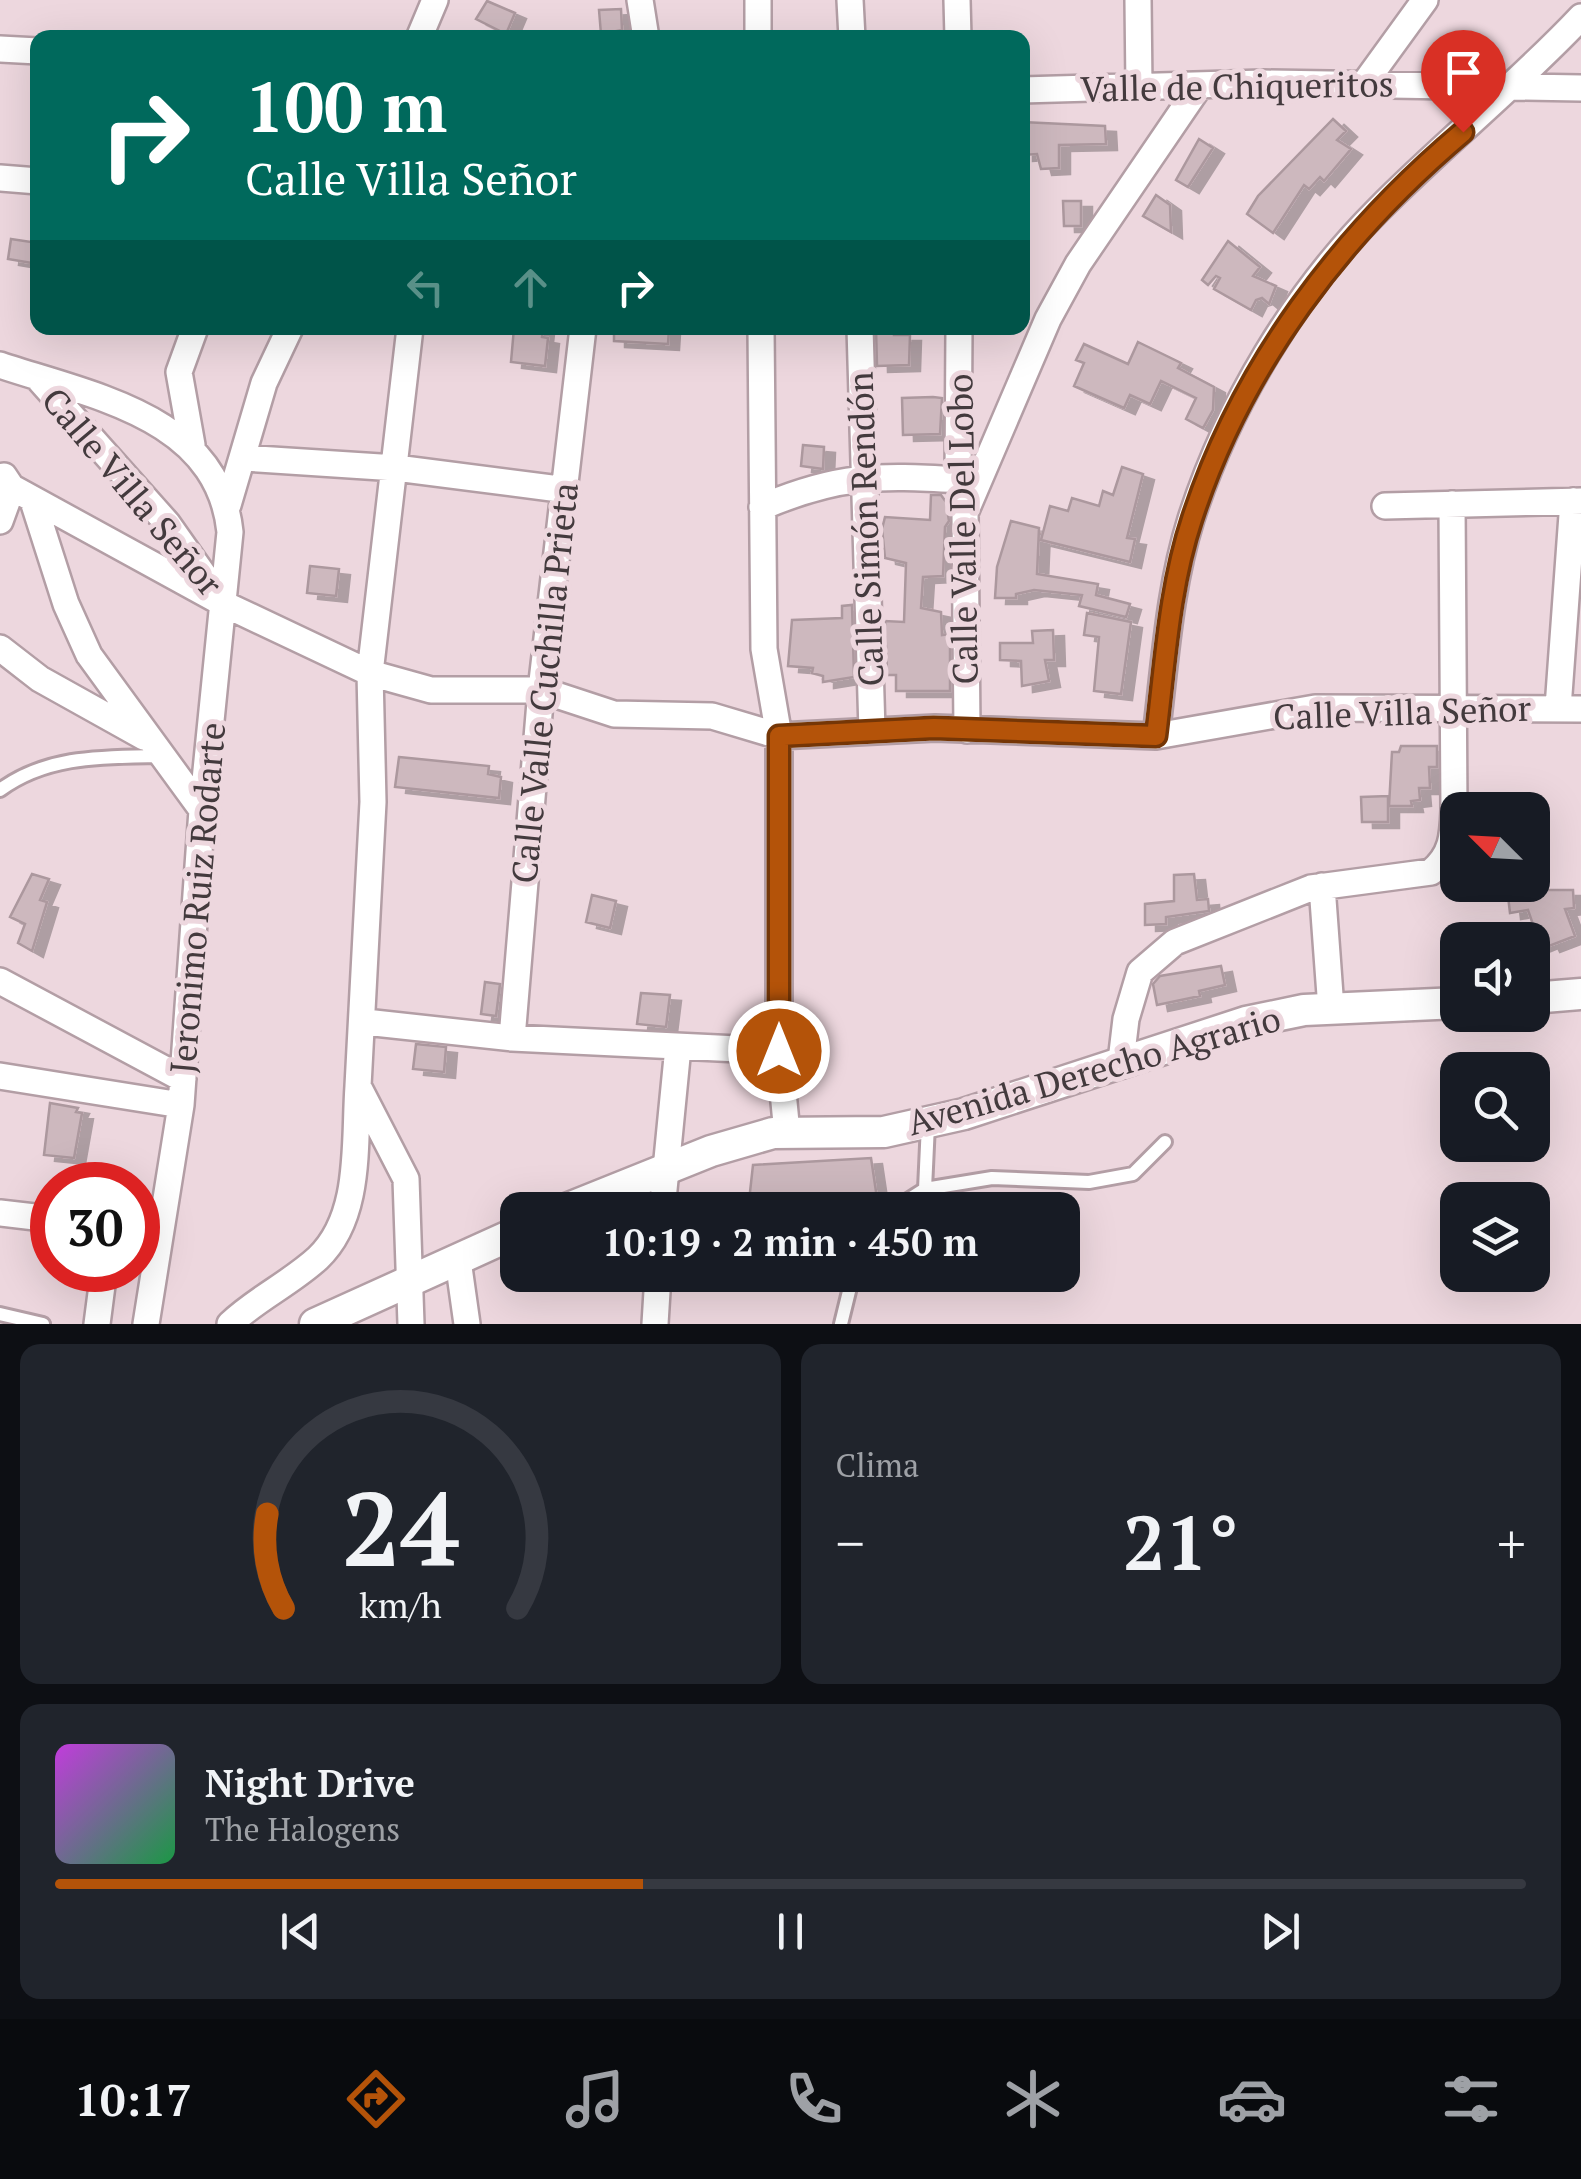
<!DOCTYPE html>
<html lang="es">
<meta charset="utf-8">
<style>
body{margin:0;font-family:"PT Serif",serif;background:#20242c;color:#f1f3f6;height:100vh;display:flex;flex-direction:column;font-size:38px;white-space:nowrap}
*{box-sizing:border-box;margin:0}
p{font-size:32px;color:#9ea1a6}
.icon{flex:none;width:55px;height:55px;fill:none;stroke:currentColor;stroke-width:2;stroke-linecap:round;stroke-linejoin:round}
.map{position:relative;height:1324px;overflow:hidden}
.drawer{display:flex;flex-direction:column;gap:20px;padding:20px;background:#0d0f14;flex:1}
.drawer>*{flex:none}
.banner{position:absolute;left:30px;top:30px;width:1000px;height:305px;border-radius:20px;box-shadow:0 10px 40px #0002;background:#00695c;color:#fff;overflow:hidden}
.needle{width:65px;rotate:294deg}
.buttons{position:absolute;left:1440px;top:792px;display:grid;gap:20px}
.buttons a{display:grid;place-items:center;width:110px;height:110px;border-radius:20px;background:#171b24;box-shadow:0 10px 40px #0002;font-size:50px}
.speed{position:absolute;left:30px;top:1162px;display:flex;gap:20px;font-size:50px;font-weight:700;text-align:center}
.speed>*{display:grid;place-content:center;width:130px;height:130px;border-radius:50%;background:#171b24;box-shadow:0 10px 40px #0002;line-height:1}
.speed .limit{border:15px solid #d22;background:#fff;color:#111}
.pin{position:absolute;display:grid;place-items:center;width:85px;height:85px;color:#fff;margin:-102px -42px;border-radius:50% 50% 50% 0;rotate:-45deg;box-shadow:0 0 10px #0007}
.pin .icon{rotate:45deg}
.me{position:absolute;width:110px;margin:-55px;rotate:0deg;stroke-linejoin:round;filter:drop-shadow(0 0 8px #0008)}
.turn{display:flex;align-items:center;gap:35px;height:210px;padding:0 50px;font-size:45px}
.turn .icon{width:130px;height:130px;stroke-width:2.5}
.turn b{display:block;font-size:70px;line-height:85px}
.lanes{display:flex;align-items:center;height:95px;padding:0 50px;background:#0003;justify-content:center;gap:50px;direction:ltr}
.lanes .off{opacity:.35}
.big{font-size:75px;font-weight:600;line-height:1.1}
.drawer .widget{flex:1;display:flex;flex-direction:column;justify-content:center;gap:15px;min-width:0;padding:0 35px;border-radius:20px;background:#20242c}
.drawer .dial{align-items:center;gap:0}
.dial svg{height:260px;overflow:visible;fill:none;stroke:#363941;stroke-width:7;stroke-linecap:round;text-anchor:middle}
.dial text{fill:#f1f3f6;stroke:none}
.song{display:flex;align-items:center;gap:30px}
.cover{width:120px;height:120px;border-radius:15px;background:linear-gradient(135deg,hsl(290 70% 55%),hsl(140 70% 35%))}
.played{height:10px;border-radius:5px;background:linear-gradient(90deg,#b45309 40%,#363941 40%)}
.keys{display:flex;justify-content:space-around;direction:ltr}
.heat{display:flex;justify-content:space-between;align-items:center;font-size:55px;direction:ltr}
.drawer .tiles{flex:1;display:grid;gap:20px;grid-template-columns:1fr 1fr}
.widget:last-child{grid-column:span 2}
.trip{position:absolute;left:500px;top:1192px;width:580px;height:100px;border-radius:20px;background:#171b24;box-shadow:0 10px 40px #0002;font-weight:600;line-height:100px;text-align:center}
.tabs{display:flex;height:160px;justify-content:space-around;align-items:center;background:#090b0e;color:#9ea1a6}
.tabs .icon{width:70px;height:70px}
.tabs .selected{color:#b45309}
.tabs b{font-size:45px;color:#f1f3f6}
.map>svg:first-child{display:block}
</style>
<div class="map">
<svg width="1581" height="1324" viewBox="0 0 1581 1324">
<defs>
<filter id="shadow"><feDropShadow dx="11" dy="6" stdDeviation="0" flood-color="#0004"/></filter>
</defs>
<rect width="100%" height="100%" fill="#edd7de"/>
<!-- building -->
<path fill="#cdb8be" stroke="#ac989e" stroke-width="2.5" filter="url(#shadow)" d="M487,1L515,13L506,34L476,19Z
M621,9L622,30L601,34L599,10Z
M1333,119L1346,131L1337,140L1351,149L1324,181L1320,177L1309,189L1304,185L1273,233L1247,214L1258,196Z
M1022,122L1105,126L1106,144L1059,145V168L1041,169L1037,154L1022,155Z
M1199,139L1213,148L1188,187L1176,180Z
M1156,195L1170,205L1171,232L1143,216Z
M1063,201H1081V226H1064Z
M11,239L38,243V264L8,259Z
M1228,241L1260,267L1253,276L1276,286L1269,304L1262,298L1256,300L1251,310L1214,289L1220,278L1216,276L1208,285L1202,280Z
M514,328H543L542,337L548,338L545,366L511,362Z
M614,328H669L668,344L614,341Z
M876,328H894V335H910L909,365L877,366Z
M1138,342L1181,363L1178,368L1214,387L1213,410L1203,428L1186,419L1196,398L1161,381L1150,404L1130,395L1124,408L1074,386L1084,363L1076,360L1084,344L1128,364Z
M933,397L942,398L940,434L903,435L902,398Z
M803,445L824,447L823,469L801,466Z
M1122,467L1143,474L1127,538L1135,539L1130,562L1041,540L1050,506L1068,511L1072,498L1099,506L1103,491L1113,495Z
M931,495H941L946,502L949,521L945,527L943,576L923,577L921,608L941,612L942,635L950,634V691H896V675H887L885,621L904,622L906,563L885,558L882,529L885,517L930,520Z
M1011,521L1039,528L1037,574L1098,584L1096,595L1130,604L1126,617L1079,606L1082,595L1034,590L1016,594V598H995L997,567Z
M310,566L339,569L336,596L307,593Z
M852,605L854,677L823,682V676L812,673L813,668L788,666L792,620L842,618V606Z
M1087,613L1131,622L1121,694L1094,691L1099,637L1084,635Z
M1053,630L1054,660H1045L1049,681L1022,686L1021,661L1000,660V643H1033L1032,631Z
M1401,746H1437V767H1429L1430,788H1419L1420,800L1411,801L1412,806H1389L1392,752H1399Z
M399,757L489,766L488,774L501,777L499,798L395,787Z
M1388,796V822H1362L1361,797Z
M32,874L49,879L40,900L47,902L32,951L18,943L25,924L10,917Z
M1194,874L1197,900L1208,899L1209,911L1166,917V924L1145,925V904L1174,901V875Z
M1547,890H1573L1574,908L1565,909L1575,936L1549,946L1547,942L1540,945L1528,910L1510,913L1508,896Z
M592,895L616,901L610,928L586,922Z
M1221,966L1225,985L1199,991L1200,996L1157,1005L1153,984L1160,976Z
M485,982L500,984L496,1016L481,1014Z
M641,993L670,995L666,1027L637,1024Z
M416,1044L446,1047L444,1072L413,1069Z
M50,1103L78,1108L76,1112L82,1113L74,1158L44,1155Z
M871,1158L878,1205L839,1210H748L753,1165Z"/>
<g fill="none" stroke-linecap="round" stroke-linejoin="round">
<defs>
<path id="service" d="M0,790C47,755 105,757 160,756
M925,1189L992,1178L1089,1182L1133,1174L1165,1142
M892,1210L925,1189L928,1124
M0,1314L43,1324
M841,1324L853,1275"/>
<path id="minor" d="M640,0L646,38
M758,0V38
M850,0L852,38
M957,0L958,38
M1138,0L1139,87
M419,38L435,0
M0,49L38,51
M1364,84L1425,0
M1022,90L1263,83L1581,88
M0,178L38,181
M410,328L370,673L373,802L358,1086L406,1179L411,1324
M761,328L764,649L779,736V1051L787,1133
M860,328L872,731
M959,328L958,480L965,513L967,730
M0,365C92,396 218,416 230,532L202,810L181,1105L146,1324
M37,377L167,523L224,604L370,673L431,690H541L614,714L712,716L779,736L935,728L1156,736L1315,708L1581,709
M192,445L179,372L195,328
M244,458L396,468L567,490
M0,481L219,601
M33,501L66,604L89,655L202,810
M228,505L264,383L290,328
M1385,506L1581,501
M762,507C837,475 878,475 958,480
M965,513L1048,319L1078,264L1200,85
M0,521L12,488L4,476
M0,648L40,679L144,737
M1558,708L1573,501
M1156,736C1165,664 1169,589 1191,519C1227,407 1294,294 1378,210C1444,143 1516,86 1581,17
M1322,886L1331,1009
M0,981L183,1079
M365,1022L512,1038L779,1051
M512,1038L541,690L583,328
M1121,1061L1126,1019L1140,972L1175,942L1311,888L1431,872C1452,855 1453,836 1454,810L1452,504
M0,1076L181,1105
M662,1210L678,1047
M0,1213L52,1219
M458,1260L467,1324
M97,1324L104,1270
M230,1324C256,1299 291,1283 318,1258C362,1216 354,1143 358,1086
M655,1324L658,1275"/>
<path id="tertiary" d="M1532,998L1581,994
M564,1210L711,1151L773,1133L884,1132L964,1114L1246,1022L1304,1010L1458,1003
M315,1324L518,1232"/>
</defs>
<!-- service casing -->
<use href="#service" stroke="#b39ea5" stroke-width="18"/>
<!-- minor casing -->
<use href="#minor" stroke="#b39ea5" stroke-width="30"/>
<!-- tertiary casing -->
<use href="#tertiary" stroke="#b39ea5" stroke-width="35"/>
<!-- service -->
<use href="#service" stroke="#fff" stroke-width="12"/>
<!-- minor -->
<use href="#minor" stroke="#fff" stroke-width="25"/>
<!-- tertiary -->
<use href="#tertiary" stroke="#fff" stroke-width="30"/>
</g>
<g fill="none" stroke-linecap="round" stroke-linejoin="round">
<defs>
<path id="route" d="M779,1051V736L934,728L1156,736C1165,664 1169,588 1192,519C1242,365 1341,235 1463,132"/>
</defs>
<!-- route casing -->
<use href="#route" stroke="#753606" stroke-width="25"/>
<!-- route -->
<use href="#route" stroke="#b45309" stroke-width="18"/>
</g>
<g text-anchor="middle" stroke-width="10" stroke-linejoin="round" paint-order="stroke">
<!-- street labels -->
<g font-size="35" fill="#433a3d" stroke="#edd7de">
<text transform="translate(1237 87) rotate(-1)" y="12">Valle de Chiqueritos</text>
<text transform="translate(132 492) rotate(50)" y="12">Calle Villa Señor</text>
<text transform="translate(866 529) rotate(-92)" y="12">Calle Simón Rendón</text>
<text transform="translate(963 529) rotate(-91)" y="12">Calle Valle Del Lobo</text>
<text transform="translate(545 683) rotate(-84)" y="12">Calle Valle Cuchilla Prieta</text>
<text transform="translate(1402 713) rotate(-2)" y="12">Calle Villa Señor</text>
<text transform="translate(198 898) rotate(-85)" y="12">Jeronimo Ruiz Rodarte</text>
<text transform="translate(1094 1071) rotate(-16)" y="12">Avenida Derecho Agrario</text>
</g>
</g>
</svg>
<div class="buttons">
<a><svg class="needle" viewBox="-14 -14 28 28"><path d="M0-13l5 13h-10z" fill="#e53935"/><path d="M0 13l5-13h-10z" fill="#9ea1a6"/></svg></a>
<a><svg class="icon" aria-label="sound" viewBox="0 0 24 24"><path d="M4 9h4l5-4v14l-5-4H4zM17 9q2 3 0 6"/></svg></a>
<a><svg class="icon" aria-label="search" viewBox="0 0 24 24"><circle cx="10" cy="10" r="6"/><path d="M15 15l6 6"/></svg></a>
<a><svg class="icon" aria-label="layers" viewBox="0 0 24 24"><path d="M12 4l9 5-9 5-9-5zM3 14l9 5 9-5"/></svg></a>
</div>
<div class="speed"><div class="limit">30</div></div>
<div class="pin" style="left:1463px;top:132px;background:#d93025"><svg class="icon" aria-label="arrive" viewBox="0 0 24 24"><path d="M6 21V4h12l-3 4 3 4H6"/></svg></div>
<svg class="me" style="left:779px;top:1051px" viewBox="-20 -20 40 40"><circle r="17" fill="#b45309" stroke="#fff" stroke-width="3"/><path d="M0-11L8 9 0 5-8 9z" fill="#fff"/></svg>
<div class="trip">10:19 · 2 min · 450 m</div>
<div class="banner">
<div class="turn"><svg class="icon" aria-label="right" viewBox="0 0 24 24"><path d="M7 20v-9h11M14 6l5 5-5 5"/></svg><div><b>100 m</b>Calle Villa Señor</div></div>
<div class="lanes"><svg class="icon off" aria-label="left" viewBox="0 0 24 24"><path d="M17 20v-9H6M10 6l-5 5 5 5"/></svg><svg class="icon off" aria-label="ahead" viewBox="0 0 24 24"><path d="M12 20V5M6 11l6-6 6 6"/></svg><svg class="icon" aria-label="right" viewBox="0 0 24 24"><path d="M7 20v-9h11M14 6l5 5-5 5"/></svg></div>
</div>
</div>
<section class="drawer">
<div class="tiles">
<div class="widget dial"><svg viewBox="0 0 100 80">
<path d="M14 69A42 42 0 1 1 86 69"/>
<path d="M14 69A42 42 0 0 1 9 40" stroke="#b45309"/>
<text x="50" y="56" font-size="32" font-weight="700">24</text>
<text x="50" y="72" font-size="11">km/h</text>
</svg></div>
<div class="widget"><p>Clima</p>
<div class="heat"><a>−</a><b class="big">21°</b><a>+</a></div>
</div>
<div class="widget">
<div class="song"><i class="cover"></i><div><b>Night Drive</b><p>The Halogens</p></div></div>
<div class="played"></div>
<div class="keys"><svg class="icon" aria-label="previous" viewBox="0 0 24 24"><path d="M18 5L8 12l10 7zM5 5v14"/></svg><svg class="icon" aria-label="pause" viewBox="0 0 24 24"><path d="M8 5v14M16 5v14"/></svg><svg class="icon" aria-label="next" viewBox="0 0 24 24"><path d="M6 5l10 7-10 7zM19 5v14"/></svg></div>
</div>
</div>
</section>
<nav class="tabs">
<b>10:17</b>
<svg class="icon selected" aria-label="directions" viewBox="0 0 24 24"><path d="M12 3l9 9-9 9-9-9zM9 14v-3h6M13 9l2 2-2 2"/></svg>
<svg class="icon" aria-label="music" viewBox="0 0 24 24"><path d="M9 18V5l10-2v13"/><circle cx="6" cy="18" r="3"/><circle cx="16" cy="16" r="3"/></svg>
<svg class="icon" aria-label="phone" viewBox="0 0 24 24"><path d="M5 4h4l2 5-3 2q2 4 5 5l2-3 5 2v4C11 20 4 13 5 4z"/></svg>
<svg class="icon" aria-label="climate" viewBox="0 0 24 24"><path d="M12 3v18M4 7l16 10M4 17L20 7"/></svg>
<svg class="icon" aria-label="car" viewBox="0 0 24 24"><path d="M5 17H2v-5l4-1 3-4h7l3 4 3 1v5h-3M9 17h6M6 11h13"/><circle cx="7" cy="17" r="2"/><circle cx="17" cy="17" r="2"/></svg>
<svg class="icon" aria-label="filters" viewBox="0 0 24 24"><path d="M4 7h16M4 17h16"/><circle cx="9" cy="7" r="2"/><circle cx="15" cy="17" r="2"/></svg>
</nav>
